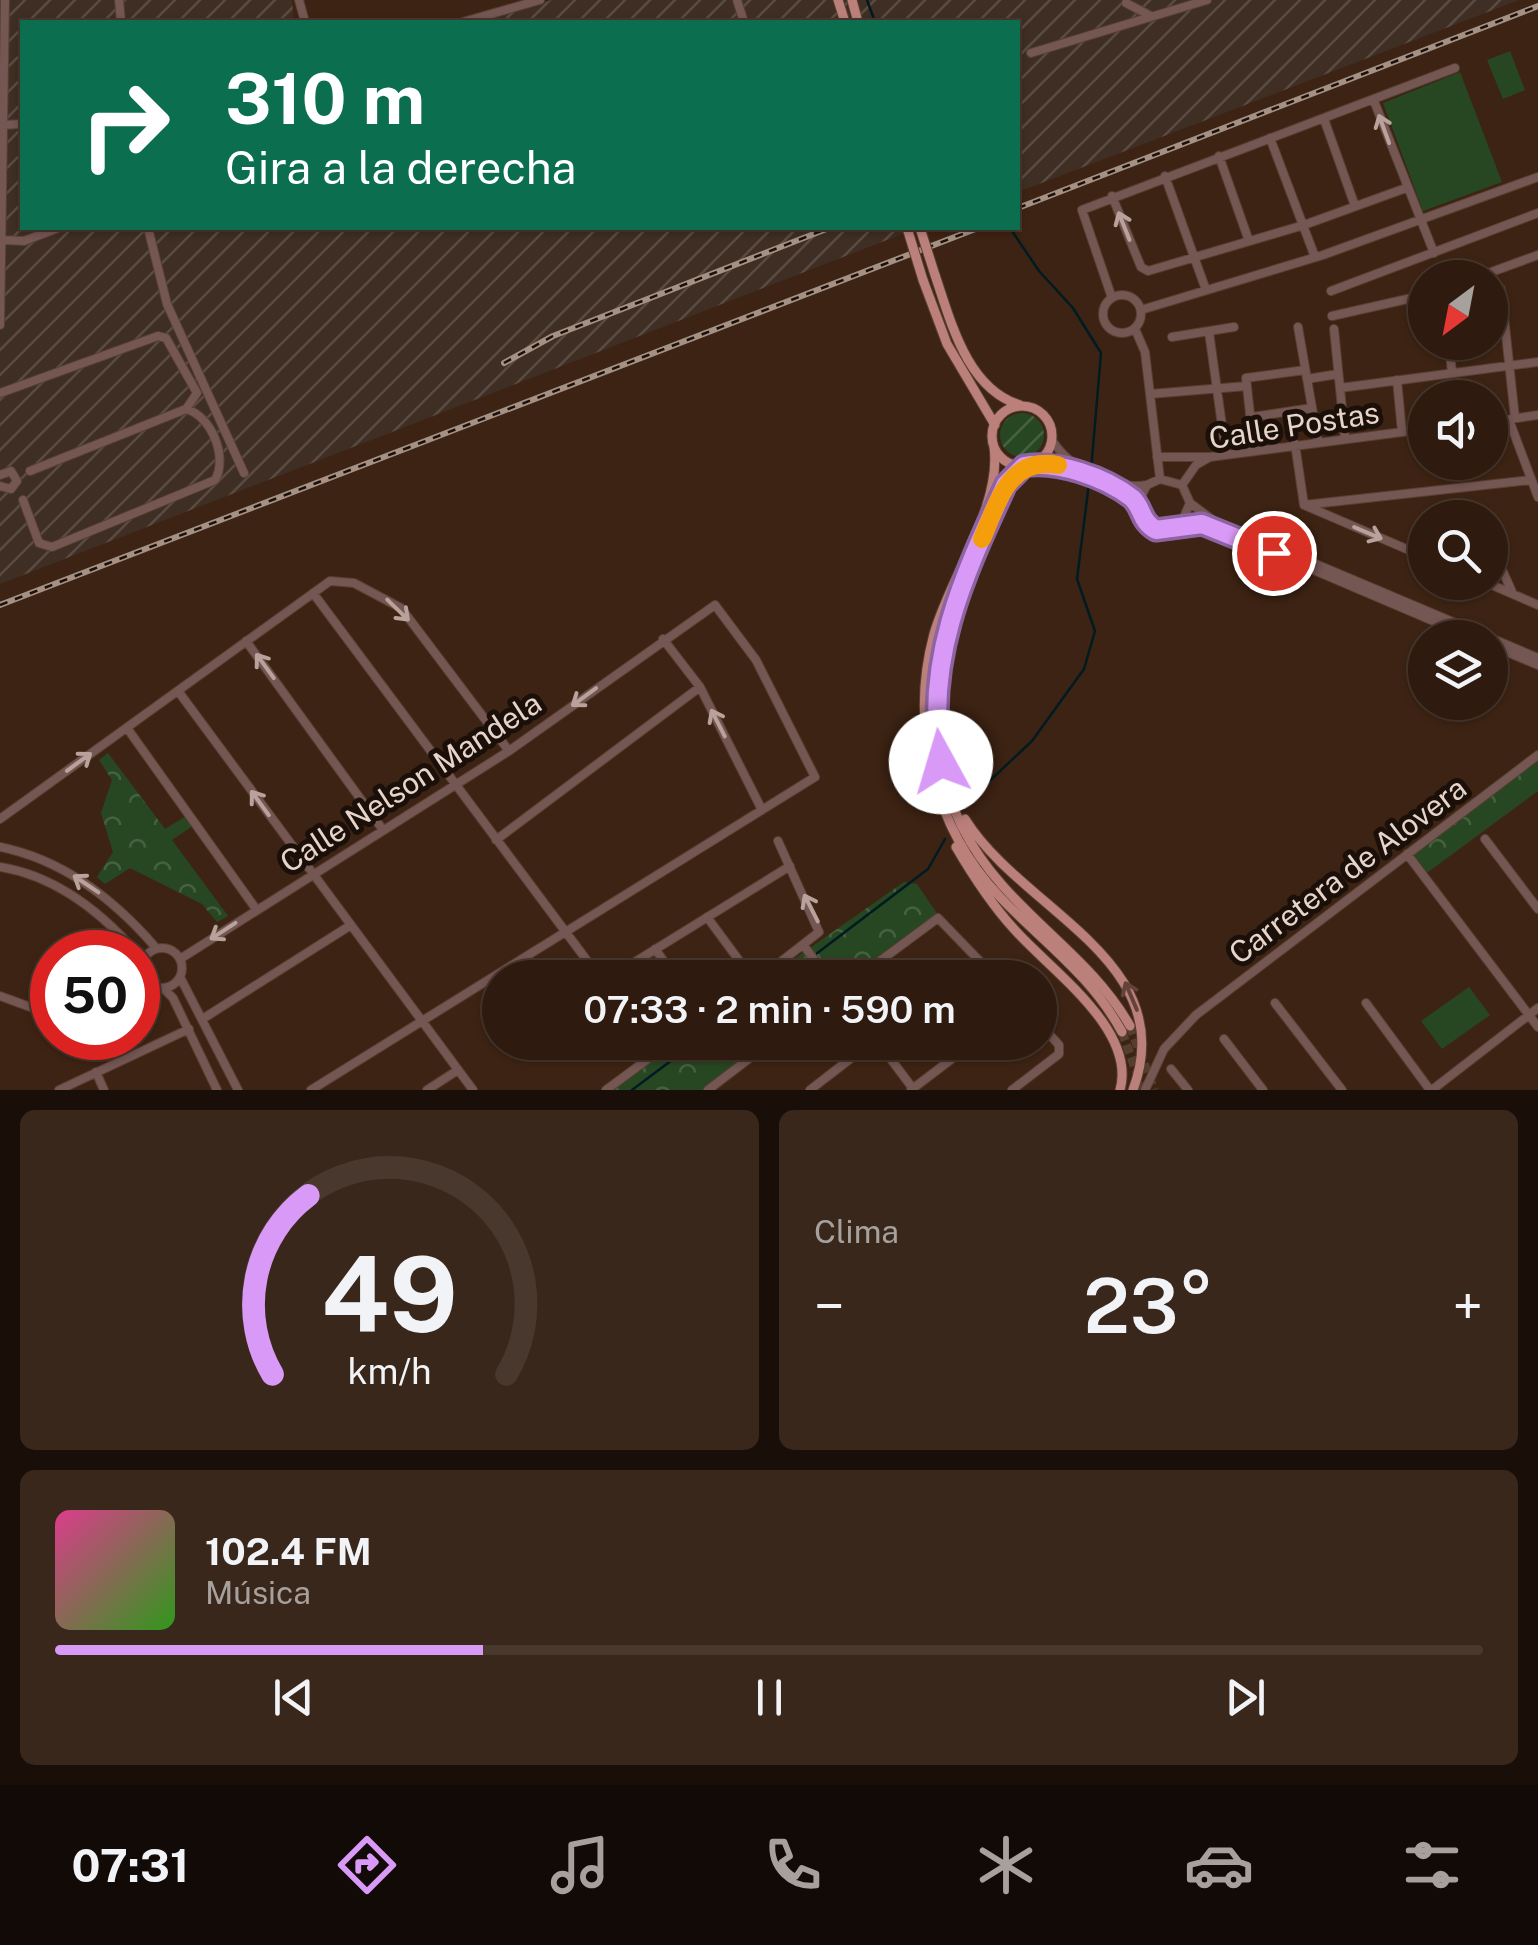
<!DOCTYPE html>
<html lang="es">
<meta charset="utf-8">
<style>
body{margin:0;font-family:"Public Sans",sans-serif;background:#3a271c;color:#f1f3f6;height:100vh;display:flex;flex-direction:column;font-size:38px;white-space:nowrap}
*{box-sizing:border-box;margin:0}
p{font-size:32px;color:#a7a19e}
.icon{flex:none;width:55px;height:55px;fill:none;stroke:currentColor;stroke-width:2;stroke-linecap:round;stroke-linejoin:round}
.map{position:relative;height:1090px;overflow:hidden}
.panel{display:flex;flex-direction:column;gap:20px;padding:20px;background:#190e08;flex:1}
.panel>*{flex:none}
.guide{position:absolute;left:20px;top:20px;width:1000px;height:210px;border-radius:0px;box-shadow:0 2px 8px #0004,0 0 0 2px #49382e;background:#0b6e4f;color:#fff;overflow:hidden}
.needle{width:65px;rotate:212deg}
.buttons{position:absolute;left:1408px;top:260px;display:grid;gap:20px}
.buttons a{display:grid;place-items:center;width:100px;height:100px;border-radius:50%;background:#2e1a0e;box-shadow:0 2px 8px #0004,0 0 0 2px #49382e;font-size:50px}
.speed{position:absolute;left:30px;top:930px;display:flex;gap:20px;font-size:50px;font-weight:700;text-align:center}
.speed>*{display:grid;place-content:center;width:130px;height:130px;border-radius:50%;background:#2e1a0e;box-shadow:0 2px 8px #0004,0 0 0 2px #49382e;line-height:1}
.speed .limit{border:15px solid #d22;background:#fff;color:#111}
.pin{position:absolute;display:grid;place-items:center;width:85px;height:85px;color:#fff;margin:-42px;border:5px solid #fff;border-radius:50%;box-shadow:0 2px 10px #0007}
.me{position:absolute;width:110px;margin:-55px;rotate:354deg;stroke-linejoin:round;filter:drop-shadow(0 0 8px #0008)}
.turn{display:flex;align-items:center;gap:35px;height:210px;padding:0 40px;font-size:45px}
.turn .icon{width:130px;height:130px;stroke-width:2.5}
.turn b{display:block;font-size:70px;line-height:85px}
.big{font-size:75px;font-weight:600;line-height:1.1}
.panel .tile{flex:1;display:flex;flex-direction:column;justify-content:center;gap:15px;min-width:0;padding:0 35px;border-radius:15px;background:#3a271c}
.panel .dial{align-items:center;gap:0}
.dial svg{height:260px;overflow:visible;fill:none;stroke:#49382e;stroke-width:7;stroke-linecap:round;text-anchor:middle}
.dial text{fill:#f1f3f6;stroke:none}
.song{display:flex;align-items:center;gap:30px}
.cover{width:120px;height:120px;border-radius:15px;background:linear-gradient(135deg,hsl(330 70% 55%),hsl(110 70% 35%))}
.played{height:10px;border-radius:5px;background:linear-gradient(90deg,#d99af7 30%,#49382e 30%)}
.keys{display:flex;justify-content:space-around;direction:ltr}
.heat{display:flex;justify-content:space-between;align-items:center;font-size:55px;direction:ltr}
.panel .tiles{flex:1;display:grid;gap:20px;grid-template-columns:1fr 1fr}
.tile:last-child{grid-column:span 2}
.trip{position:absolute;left:482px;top:960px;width:575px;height:100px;border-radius:50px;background:#2e1a0e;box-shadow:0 2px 8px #0004,0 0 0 2px #49382e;font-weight:600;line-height:100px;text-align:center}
.menu{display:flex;height:160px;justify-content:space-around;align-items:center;background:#120a06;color:#a7a19e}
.menu .icon{width:70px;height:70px}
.menu .selected{color:#d99af7}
.menu b{font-size:45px;color:#f1f3f6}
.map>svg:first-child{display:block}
</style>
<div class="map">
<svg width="1538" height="1090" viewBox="0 0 1538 1090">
<defs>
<pattern id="industrial-furrows" width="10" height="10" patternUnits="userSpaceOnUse" patternTransform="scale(2.5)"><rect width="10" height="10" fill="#3e2e23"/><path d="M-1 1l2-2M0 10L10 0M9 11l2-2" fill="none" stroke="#5a4b42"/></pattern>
<pattern id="park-crowns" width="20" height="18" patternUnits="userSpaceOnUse" patternTransform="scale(2.5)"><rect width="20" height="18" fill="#274722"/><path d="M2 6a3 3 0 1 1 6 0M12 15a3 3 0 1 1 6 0" fill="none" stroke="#466141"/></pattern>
<pattern id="garden-furrows" width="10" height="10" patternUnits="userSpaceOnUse" patternTransform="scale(2.5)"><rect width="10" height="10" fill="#274722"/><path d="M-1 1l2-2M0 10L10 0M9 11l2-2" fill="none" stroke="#466141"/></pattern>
</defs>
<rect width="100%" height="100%" fill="#3d2313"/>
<!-- industrial -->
<path fill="url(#industrial-furrows)" d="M0,0H292L294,22H22V228H918L0,584Z
M551,0H1519L1018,192V22H480Z"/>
<!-- park -->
<path fill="url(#park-crowns)" d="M108,753L165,829L186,816L194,825L172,840L228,916L217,922L202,904L130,868L105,884L97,877L113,852L101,813L112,780L99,760Z
M1538,761V791L1420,878L1413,870V854Z
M904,882L917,884L938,915L855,977L767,978Z
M677,1043H768L705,1090H611Z"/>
<!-- garden -->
<path fill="url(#garden-furrows)" d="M1000 435a22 22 0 1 1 44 0a22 22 0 1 1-44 0Z"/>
<!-- pitch -->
<path fill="#274722" d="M1510,51L1525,90L1503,99L1487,60Z
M1460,72L1502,182L1423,211L1383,103Z
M1469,987L1490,1015L1442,1049L1421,1021Z"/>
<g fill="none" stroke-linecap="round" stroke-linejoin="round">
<!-- stream -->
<path stroke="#001b21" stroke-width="2.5" d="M867,0L875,22
M1010,228L1039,271L1073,308L1101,353L1091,471
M967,802L1032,741L1084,669L1095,631L1077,579L1089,483
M816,954L928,869L945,839
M784,978L808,959
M632,1090L696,1042"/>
<!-- major-tunnel -->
<path stroke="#563e2f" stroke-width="9" stroke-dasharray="9 4.5" stroke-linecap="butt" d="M1130,1026L1154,1090
M1122,1032L1143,1090"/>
<defs>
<path id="minor" d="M119,0L121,22
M299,0L305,22
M737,0L744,22
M1126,3L1151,16
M463,22L540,0
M1031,53L1207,0
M1374,101L1434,253
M1324,119L1355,206
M3,125L22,124
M1270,138L1315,257
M1219,156L1249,241
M1165,176L1206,290
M1112,196L1141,267L1148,271L1304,225L1406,188
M148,228L167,304L244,473
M2,240L24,241L58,228
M1475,278L1538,255
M1501,289L1515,418
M1331,291L1538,213
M1103 314a19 19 0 1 1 38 0a19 19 0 1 1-38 0Z
M1112,298L1082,210L1455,68
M1141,310L1323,255L1538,177
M1332,316L1425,295
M0,325L5,0
M1298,327L1318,442
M1135,329L1145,352L1160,479
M1334,329L1345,438
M1209,332L1226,454
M1172,337L1234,327
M1449,342L1452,373
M1307,379L1338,374
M1397,380L1402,432
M1340,388L1538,362
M0,393L158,336L166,338L197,393L186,409
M1150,394L1247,386
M1252,417L1312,408
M1509,420L1538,497
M1490,422L1538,415
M1052,440C1069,468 1114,491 1147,485
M1295,444L1304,505L1425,557
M1254,450L1246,378L1305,370
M1157,457H1210
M1036,463L1080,474L1137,504
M0,475L11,471L17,481L11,489L0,486
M1182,485L1196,465L1210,457L1425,429
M23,500L39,543L52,547L215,480C228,458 212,416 186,409L30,471
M1190,503L1214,521L1538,658
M1304,505L1531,480
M1180,526L1190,503L1182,485L1160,479L1147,485L1137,504L1142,519L1156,530L1208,525L1473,638
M1490,543L1513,594
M1485,582L1538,605
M313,593L600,978
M663,639L700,687L762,810
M246,641L383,830
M1490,645L1538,665
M178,691L473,1090
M127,728L256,909
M0,819L330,581L354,583L401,608L509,751
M1485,839L1538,909
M496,840L700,687
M0,847C64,860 114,899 156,948
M1407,854L1538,1027
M0,867C56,876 100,911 136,952
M707,917L752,978
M804,946L828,978
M142 968a20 20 0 1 1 40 0a20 20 0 1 1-40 0Z
M655,949L676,978
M180,959L509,751L715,605L756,660L815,777L311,1090
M180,977L238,1090
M609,978L790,866
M760,978L819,932L778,841
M857,978L938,918L996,978
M956,978L979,960
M163,988L173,998L217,1090
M0,996L52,1015
M1275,1003L1342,1090
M1366,1003L1430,1090
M204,1018L351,925
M1224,1039L1263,1090
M878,1042L914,1090
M1171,1069L1188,1090
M96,1072L104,1090
M59,1090L189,1029
M427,1090L458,1070
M606,1090L671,1042
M708,1090L771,1042
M810,1090L872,1042
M911,1090L974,1042
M1012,1090L1059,1054V1045L1040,1024
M1145,1090L1164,1049L1196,1015L1538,755
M1432,1090L1538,1008"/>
<path id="major" d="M838,0L845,22
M852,0L858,22
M935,275C951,322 967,389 1020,405
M923,280L947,344L995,425
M992 436a30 30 0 1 1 60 0a30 30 0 1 1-60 0Z
M994,447C1002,506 950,577 934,634C909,726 934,828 1000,897C1043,942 1091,975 1122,1032
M1024,466L1006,484C942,616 890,759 1002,885C1045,934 1097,968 1130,1026
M965,819C1022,911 1181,960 1133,1090
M956,847C973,876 991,904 1014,929C1049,969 1137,1029 1120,1090"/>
</defs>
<!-- minor casing -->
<use href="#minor" stroke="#583f30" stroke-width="10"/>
<!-- major casing -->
<use href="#major" stroke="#583f30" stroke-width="11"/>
<!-- minor -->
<use href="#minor" stroke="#745653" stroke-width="8"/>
<!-- major -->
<use href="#major" stroke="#bc807b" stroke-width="9"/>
<defs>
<path id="rail" d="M1018,208L1538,6
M504,363L553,336L829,228
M0,605L978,228"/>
</defs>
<!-- rail casing -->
<use href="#rail" stroke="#a59084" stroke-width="6"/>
<!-- rail -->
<use href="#rail" stroke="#1b1009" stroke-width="2.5" stroke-dasharray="8" stroke-linecap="butt"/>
<defs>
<path id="major-bridge" d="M907,228L923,280
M920,228L935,275"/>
</defs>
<!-- major-bridge casing -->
<use href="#major-bridge" stroke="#583f30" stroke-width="11" stroke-linecap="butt"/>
<!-- major-bridge -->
<use href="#major-bridge" stroke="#bc807b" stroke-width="9"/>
</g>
<!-- one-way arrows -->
<defs><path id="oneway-shaft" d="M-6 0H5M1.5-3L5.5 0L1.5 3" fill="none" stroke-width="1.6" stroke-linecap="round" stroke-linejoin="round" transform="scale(2.5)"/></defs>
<g stroke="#b9a29b">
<use href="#oneway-shaft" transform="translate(1384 129) rotate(-110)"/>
<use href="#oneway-shaft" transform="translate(1124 226) rotate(-112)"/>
<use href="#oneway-shaft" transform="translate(1368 533) rotate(23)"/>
<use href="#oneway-shaft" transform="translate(398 610) rotate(44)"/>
<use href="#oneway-shaft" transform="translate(265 666) rotate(-126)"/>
<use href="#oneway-shaft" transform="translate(584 697) rotate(144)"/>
<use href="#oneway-shaft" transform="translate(718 723) rotate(-117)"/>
<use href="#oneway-shaft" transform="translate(79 762) rotate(-36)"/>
<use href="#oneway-shaft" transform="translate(260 803) rotate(-126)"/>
<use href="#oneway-shaft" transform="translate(86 884) rotate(-146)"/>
<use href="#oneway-shaft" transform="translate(811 908) rotate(-117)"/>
<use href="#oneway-shaft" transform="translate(223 931) rotate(147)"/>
</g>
<use stroke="#63423c" href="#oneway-shaft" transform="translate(1131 996) rotate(-113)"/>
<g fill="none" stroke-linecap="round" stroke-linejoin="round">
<defs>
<path id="route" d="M941,762C924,659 964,575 1006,484L1024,466C1056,460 1105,477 1132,498C1143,508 1140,521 1156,530L1202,524L1274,553"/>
</defs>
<!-- route casing -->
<use href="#route" stroke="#8d64a1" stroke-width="25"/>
<!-- route -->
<use href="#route" stroke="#d99af7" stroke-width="18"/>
<!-- slow -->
<path stroke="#f59e0b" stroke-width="18" d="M982,539C998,502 1009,456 1058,465"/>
</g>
<g text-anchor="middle" stroke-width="10" stroke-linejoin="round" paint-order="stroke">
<!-- street labels -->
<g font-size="30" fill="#e7d5cb" stroke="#1b1009">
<text transform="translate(1294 426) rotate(-9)" y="10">Calle Postas</text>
<text transform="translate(411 783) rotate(-33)" y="10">Calle Nelson Mandela</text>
<text transform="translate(1348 871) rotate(-37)" y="10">Carretera de Alovera</text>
</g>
</g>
</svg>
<div class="buttons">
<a><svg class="needle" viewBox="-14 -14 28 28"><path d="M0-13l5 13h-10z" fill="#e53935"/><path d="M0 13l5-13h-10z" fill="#a7a19e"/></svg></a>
<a><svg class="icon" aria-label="sound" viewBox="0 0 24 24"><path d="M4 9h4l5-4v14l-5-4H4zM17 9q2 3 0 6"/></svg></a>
<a><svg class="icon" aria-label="search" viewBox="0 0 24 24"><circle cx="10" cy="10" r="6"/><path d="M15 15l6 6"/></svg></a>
<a><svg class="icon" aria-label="layers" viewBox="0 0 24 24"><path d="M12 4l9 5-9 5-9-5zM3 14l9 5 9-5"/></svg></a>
</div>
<div class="speed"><div class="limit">50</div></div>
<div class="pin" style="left:1274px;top:553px;background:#d93025"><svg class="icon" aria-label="arrive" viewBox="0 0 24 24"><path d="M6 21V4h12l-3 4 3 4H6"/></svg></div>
<svg class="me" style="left:941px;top:762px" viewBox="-20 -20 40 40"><circle r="19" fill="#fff"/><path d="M0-13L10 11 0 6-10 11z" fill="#d99af7"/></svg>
<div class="trip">07:33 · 2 min · 590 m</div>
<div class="guide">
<div class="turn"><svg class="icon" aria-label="right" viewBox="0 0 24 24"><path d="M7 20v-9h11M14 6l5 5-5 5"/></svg><div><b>310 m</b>Gira a la derecha</div></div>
</div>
</div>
<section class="panel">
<div class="tiles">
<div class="tile dial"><svg viewBox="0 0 100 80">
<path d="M14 69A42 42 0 1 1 86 69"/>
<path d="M14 69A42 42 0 0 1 25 14" stroke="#d99af7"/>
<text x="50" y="56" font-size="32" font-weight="700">49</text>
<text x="50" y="72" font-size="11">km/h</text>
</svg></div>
<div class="tile"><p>Clima</p>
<div class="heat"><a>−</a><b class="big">23°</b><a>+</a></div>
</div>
<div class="tile">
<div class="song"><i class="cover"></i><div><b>102.4 FM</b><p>Música</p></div></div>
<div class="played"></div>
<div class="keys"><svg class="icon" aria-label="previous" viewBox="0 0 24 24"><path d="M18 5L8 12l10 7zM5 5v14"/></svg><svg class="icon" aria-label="pause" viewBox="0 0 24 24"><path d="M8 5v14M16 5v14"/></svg><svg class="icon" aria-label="next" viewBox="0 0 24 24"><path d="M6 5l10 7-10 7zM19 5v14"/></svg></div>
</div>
</div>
</section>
<nav class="menu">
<b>07:31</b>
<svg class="icon selected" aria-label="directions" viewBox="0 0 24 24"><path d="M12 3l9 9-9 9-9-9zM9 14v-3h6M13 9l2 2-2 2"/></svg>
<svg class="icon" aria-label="music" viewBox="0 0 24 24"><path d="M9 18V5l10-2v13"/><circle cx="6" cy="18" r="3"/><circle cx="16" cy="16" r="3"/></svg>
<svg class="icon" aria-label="phone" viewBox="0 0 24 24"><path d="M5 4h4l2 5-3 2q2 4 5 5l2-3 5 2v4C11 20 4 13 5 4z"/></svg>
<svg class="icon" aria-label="climate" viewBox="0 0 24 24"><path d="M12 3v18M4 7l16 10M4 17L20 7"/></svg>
<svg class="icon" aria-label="car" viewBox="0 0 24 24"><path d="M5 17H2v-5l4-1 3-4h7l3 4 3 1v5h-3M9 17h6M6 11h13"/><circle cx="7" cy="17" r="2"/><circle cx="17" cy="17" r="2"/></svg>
<svg class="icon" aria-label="filters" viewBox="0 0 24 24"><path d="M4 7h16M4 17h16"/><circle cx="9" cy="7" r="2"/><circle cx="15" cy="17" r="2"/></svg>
</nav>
